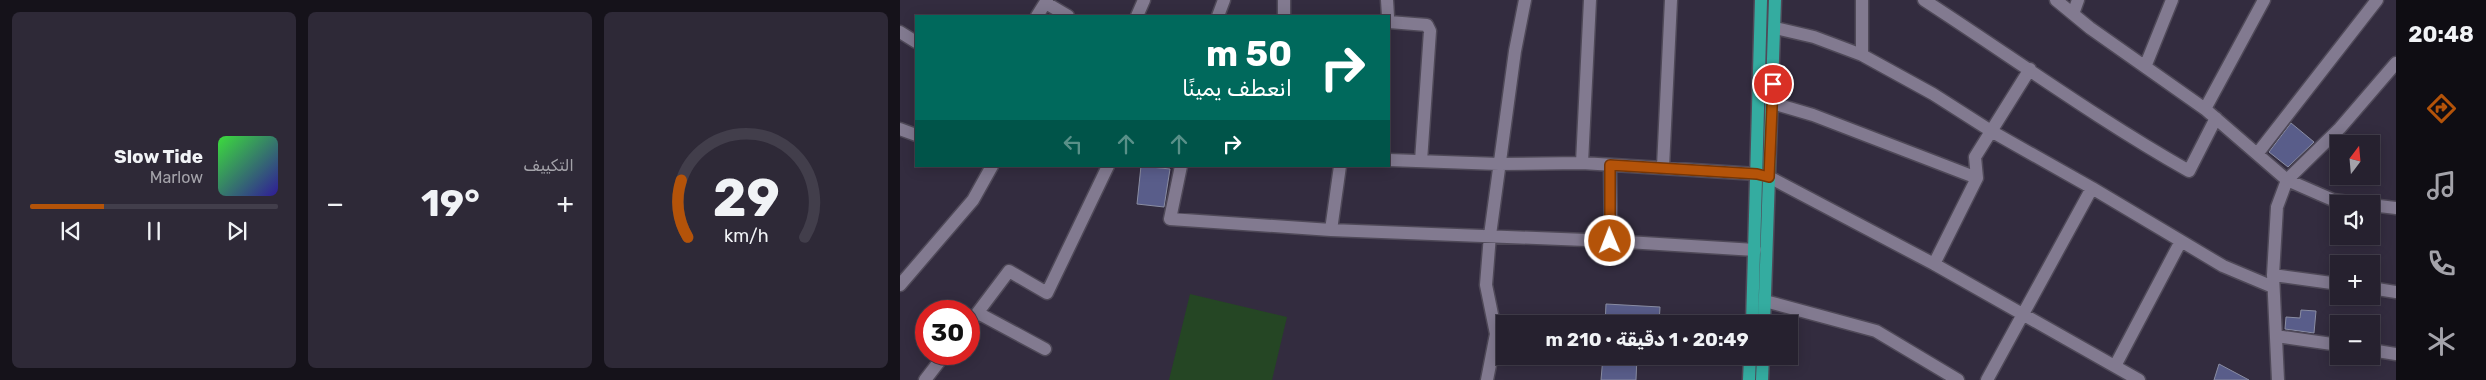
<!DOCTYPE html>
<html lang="ar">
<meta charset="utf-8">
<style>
body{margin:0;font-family:Rubik,"Noto Naskh Arabic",sans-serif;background:#2e2937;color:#f1f3f6;direction:rtl;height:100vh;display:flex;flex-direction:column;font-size:19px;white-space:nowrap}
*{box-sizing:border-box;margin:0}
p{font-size:16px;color:#a4a3aa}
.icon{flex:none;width:28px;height:28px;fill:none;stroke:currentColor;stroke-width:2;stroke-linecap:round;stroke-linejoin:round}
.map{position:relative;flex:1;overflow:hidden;direction:ltr}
.panel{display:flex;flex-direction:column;gap:12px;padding:12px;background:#15121a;width:900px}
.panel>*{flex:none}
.top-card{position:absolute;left:15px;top:15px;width:475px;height:152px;border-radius:0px;box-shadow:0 2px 12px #0003,0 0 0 1px #423e4b;direction:rtl;background:#00695c;color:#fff;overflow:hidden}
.needle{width:32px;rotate:16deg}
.fabs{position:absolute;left:1430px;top:135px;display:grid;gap:10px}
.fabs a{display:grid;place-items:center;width:50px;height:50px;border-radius:0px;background:#26212f;box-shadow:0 2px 12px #0003,0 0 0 1px #423e4b;font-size:25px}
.speed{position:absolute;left:15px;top:300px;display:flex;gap:10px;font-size:25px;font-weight:700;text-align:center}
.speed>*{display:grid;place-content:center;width:65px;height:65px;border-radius:50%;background:#26212f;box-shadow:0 2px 12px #0003,0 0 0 1px #423e4b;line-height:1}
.speed .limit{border:8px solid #d22;background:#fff;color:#111}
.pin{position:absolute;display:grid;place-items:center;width:42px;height:42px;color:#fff;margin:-21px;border:2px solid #fff;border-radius:50%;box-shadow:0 1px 5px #0007}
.me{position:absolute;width:55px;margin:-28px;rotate:359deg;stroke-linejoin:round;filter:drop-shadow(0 0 4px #0008)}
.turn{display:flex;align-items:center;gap:18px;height:105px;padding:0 15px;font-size:22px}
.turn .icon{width:65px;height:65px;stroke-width:2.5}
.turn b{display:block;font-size:35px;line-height:42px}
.lanes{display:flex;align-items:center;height:48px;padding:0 15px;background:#0003;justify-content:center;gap:25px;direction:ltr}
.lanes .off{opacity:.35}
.big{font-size:38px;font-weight:700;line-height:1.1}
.panel .widget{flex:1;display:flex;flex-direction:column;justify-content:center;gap:8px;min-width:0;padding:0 18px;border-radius:8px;background:#2e2937}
.panel .dial{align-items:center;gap:0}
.dial svg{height:130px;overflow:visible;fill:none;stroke:#423e4b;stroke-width:7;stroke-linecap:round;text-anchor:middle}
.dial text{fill:#f1f3f6;stroke:none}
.song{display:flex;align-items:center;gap:15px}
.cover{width:60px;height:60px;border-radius:8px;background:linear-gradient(135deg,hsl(120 70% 55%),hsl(250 70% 35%))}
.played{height:5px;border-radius:2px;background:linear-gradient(90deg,#b45309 30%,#423e4b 30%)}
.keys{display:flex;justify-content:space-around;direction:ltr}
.heat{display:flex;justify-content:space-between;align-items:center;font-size:28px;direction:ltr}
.panel .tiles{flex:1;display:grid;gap:12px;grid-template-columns:repeat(3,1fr)}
.trip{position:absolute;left:596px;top:315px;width:302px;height:50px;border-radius:0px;background:#26212f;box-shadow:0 2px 12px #0003,0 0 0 1px #423e4b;font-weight:700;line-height:50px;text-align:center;direction:rtl}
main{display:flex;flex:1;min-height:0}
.menu{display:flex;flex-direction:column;width:90px;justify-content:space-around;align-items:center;background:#0f0d13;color:#a4a3aa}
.menu .icon{width:35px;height:35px}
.menu .on{color:#b45309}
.menu b{font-size:22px;color:#f1f3f6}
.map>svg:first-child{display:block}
</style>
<main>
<nav class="menu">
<b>20:48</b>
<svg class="icon on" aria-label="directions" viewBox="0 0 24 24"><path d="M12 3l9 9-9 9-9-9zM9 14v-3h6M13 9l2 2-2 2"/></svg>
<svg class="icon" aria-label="music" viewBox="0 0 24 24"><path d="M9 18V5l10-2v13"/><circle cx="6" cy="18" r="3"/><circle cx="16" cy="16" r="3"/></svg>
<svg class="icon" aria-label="phone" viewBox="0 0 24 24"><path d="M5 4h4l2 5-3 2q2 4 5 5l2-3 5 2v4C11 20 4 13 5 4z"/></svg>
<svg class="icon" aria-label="climate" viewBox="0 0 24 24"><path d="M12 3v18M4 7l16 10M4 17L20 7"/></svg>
</nav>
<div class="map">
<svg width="1496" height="380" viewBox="0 0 1496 380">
<rect width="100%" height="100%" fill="#332c3f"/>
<!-- green -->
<path fill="#254624" d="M290,294L387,317L372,380H269Z"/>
<!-- building -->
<path fill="#595d8a" stroke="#8a8da3" d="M1391,123L1414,142L1388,167L1369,152Z
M241,166L270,169L264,207L237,204Z
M706,304L760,307L759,324H705Z
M1401,310L1416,311L1414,333L1385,329L1386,317L1400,318Z
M703,356H737L736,380H701Z
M1319,364L1349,380H1314Z"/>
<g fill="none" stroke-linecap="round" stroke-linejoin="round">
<defs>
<path id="minor" d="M487,0L488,16
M1024,0C1112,57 1197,119 1289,171L1316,118
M1156,0L1190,28L1305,109L1387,180L1377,207L1373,275L1378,380
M146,3L168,16
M1173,14L1178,0
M137,16L147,0
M237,16L244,0
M318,16L324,0
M384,16V0
M489,22L527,25L530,31L521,161
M875,28L914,37L962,55L1033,94L1091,131L1192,188L1323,266L1373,287
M0,32L16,42
M962,55V0
M1245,67L1272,0
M872,103L913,115L1077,178L1034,264
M1305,109L1364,0
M0,129L16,135
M1357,154L1477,0
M489,160L599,164L682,163L857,174L869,177L1034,264L1239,380
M682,163L690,0
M710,165L711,241
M281,166L270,219L431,230L711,241L855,250
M763,167L771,0
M1077,178L1075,157L1130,69
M1463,204L1433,200L1387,180L1440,128L1496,63
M1471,205L1496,208
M431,230L440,166
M1373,275L1439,284
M0,285L73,200L92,166
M1471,288L1496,292
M865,301L976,331L1058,380
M78,313L145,349
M69,324L109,271L147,293L208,166
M1376,336L1439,345
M1471,350L1496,354
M1215,366L1281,241
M25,380L45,354
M587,380L596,334L586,285L590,235L615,51L625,0
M1087,380L1192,188"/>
<path id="major" d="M852,324L861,0
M864,324L875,0
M849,380L850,356
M862,380L863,356"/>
</defs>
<!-- minor casing -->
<use href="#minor" stroke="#4f4958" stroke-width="15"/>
<!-- major casing -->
<use href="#major" stroke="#4f4958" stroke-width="15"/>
<!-- minor -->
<use href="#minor" stroke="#827a90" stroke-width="12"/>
<!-- major -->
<use href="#major" stroke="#34aca0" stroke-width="12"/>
</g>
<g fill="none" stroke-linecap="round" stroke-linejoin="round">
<defs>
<path id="route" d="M710,241V165L857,174L869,177L873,84"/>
</defs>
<!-- route casing -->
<use href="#route" stroke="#753606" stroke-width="12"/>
<!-- route -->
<use href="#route" stroke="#b45309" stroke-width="9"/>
</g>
</svg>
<div class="fabs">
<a><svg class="needle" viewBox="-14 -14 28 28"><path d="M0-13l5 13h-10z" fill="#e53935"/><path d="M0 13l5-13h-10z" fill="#a4a3aa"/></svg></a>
<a><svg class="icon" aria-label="sound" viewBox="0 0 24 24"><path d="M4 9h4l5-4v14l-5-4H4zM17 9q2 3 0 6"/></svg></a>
<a>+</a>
<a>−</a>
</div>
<div class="speed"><div class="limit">30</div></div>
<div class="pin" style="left:873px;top:84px;background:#d93025"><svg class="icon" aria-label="arrive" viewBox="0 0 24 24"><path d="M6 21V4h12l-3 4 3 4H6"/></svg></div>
<svg class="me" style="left:710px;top:241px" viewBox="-20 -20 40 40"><circle r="17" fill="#b45309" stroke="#fff" stroke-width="3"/><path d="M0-11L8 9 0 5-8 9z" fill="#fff"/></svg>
<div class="trip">20:49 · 1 دقيقة · 210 m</div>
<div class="top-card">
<div class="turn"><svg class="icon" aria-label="right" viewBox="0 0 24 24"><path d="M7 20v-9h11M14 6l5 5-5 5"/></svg><div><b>50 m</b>انعطف يمينًا</div></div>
<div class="lanes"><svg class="icon off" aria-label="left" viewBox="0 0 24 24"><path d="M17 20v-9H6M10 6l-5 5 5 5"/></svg><svg class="icon off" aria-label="ahead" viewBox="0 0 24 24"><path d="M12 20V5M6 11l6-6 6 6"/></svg><svg class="icon off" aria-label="ahead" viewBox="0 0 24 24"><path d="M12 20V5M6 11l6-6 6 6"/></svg><svg class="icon" aria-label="right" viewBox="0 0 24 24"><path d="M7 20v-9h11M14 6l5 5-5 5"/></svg></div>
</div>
</div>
<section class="panel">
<div class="tiles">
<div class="widget dial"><svg viewBox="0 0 100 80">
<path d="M14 69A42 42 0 1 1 86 69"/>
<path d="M14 69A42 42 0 0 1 10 34" stroke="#b45309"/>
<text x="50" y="56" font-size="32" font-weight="700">29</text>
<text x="50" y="72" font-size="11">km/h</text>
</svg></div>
<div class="widget"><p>التكييف</p>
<div class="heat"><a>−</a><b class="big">19°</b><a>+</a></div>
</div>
<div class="widget">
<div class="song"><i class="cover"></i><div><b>Slow Tide</b><p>Marlow</p></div></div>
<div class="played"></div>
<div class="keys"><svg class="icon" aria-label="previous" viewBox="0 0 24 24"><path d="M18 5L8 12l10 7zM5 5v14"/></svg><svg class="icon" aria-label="pause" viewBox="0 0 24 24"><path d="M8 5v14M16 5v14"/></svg><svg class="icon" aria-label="next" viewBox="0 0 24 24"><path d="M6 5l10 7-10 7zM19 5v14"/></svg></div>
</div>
</div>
</section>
</main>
